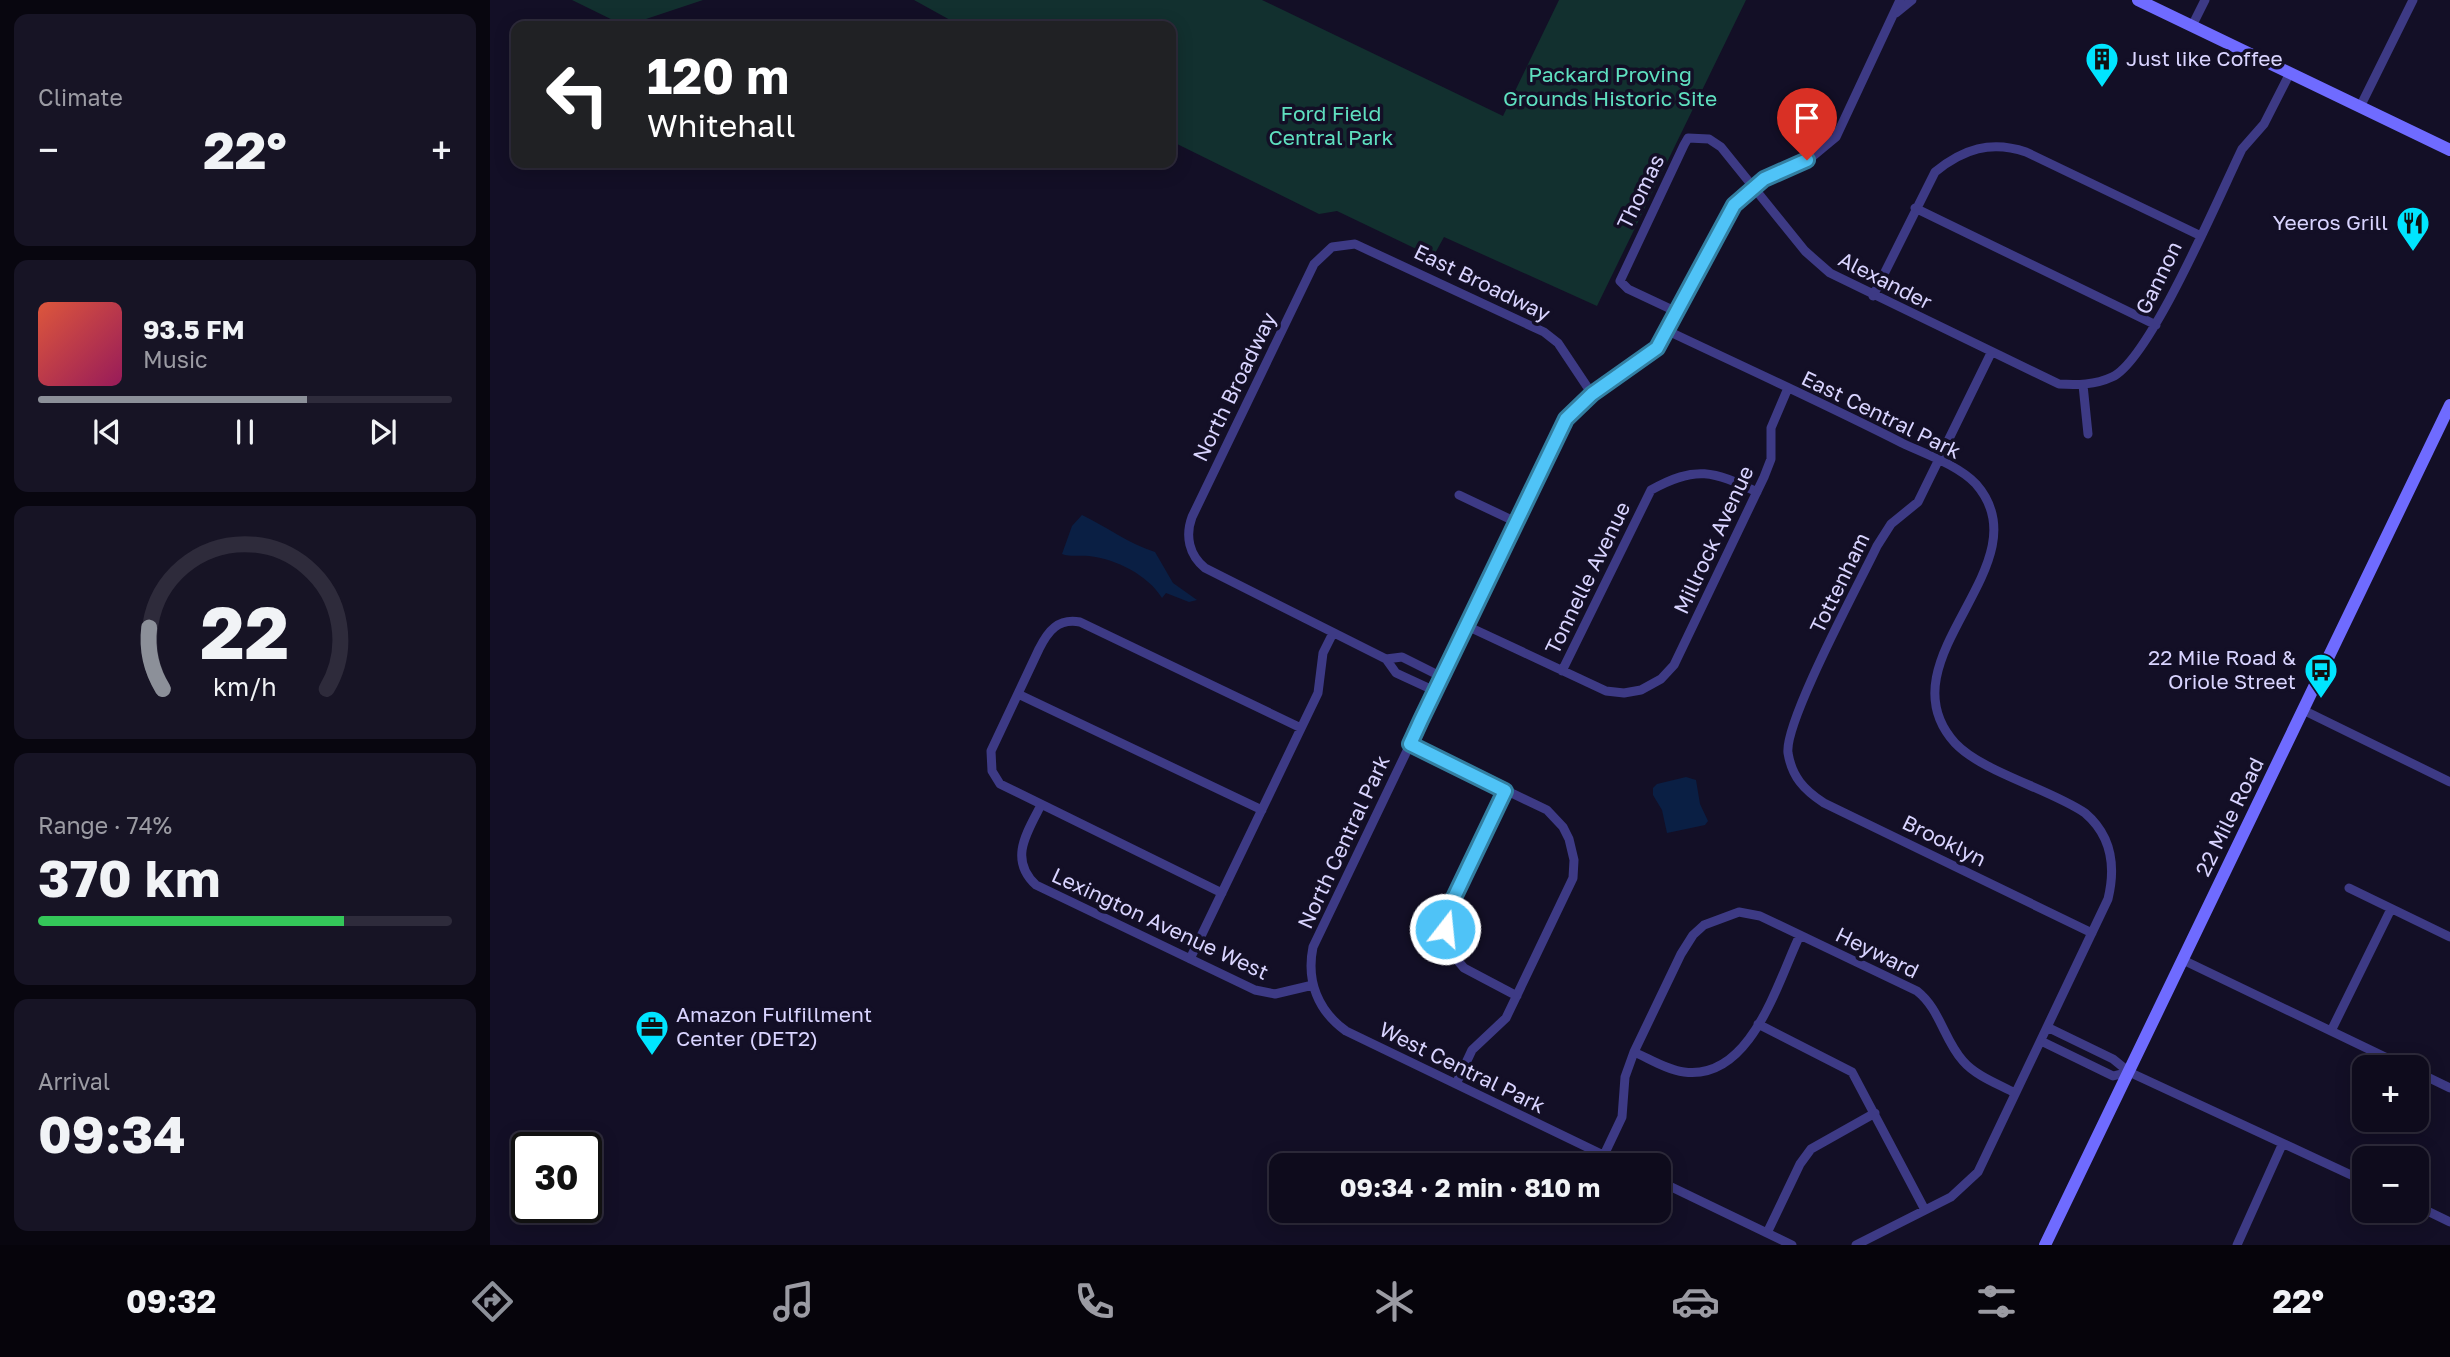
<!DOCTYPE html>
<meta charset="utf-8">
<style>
body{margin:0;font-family:"Golos Text",sans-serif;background:#171425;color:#f1f3f6;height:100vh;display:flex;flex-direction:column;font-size:26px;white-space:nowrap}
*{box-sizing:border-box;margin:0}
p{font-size:23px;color:#9b9ba3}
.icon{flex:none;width:38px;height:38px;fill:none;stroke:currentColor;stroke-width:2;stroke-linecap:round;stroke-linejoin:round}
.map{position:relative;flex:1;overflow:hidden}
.side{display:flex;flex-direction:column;gap:14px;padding:14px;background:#08060f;width:490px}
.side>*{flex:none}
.top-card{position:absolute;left:21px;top:21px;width:665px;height:147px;border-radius:14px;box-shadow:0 4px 18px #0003,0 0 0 2px #2e2b3b;background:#202124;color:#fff;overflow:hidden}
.controls{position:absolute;left:1862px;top:1055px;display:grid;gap:14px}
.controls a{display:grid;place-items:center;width:77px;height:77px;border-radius:14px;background:#0e0b1c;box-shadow:0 4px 18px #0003,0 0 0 2px #2e2b3b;font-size:35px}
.speed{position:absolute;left:21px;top:1132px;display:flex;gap:14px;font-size:35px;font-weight:700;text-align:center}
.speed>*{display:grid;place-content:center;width:91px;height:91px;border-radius:50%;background:#0e0b1c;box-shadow:0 4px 18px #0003,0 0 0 2px #2e2b3b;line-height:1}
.speed .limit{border:4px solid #111;border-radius:10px;background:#fff;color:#111}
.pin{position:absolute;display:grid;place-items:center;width:60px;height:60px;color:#fff;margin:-72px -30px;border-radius:50% 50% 50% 0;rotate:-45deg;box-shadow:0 0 7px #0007}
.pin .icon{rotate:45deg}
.me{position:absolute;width:77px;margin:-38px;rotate:16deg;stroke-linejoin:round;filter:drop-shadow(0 0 5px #0008)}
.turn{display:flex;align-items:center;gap:24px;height:147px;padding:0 21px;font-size:32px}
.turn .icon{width:91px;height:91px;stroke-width:2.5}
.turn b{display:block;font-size:49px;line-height:60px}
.big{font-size:52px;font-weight:700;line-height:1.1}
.side .widget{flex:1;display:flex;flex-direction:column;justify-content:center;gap:10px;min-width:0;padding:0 24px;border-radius:14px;background:#171425}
.side .dial{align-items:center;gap:0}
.dial svg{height:182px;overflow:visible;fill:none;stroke:#2e2b3b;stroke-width:7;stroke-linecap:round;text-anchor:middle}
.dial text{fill:#f1f3f6;stroke:none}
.song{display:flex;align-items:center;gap:21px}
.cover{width:84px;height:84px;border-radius:10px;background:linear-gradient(135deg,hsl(10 70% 55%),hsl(330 70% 35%))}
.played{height:7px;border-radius:4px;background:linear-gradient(90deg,#8c9099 65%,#2e2b3b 65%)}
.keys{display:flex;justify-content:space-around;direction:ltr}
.heat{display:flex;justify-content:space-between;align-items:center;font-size:38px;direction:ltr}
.charge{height:10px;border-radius:5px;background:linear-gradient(90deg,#34c759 74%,#2e2b3b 0)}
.trip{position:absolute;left:779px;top:1153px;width:402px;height:70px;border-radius:14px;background:#0e0b1c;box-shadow:0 4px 18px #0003,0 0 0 2px #2e2b3b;font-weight:700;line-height:70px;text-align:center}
.dock{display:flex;height:112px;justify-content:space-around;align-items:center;background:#06040b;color:#9b9ba3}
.dock .icon{width:49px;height:49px}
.dock .selected{color:#8c9099}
.dock b{font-size:32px;color:#f1f3f6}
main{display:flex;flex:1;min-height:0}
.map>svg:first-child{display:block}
</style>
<main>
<section class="side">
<div class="widget"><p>Climate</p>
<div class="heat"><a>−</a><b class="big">22°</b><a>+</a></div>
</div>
<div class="widget">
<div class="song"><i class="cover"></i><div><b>93.5 FM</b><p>Music</p></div></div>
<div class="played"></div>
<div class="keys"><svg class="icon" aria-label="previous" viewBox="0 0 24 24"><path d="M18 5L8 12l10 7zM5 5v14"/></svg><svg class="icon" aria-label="pause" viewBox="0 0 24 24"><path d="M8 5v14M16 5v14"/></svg><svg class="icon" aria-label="next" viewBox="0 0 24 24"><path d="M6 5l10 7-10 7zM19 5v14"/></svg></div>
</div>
<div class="widget dial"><svg viewBox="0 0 100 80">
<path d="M14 69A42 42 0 1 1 86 69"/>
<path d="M14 69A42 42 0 0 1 8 42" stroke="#8c9099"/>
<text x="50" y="56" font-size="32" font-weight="700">22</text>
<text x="50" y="72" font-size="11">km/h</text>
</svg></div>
<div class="widget"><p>Range · 74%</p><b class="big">370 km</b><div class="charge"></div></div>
<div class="widget"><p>Arrival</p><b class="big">09:34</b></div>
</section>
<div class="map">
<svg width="1960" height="1245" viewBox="0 0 1960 1245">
<rect width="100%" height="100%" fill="#130f26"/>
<!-- green -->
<path fill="#12302f" d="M82,0H213L135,26Z
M424,0H772L1013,116L1069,0H1256L1107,306L954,237L943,257L847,211L829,214L681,141V26H471Z"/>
<!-- water -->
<path fill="#0a1f44" d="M592,515C617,527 639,544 665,552L683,583L707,600L699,602L676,593L672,598C658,575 626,559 599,556C590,555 580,557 572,554L582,526Z
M1196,777L1206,780L1210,804L1218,821L1215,825L1177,833L1172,810L1163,795V788L1167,784Z"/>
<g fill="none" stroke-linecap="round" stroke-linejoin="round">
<!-- street -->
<path stroke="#3d3a85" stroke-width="9" d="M1406,13L1422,0
M1702,26L1715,0
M1870,107L1923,0
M1425,208L1666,325
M1383,296L1445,172C1473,149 1501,140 1536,152L1709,235
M1187,312L1138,289L1130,281L1194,145L1198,138L1219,139L1231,147L1315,251L1340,273L1569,384C1587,385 1605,385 1622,377C1660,360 1730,194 1752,149L1774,124L1800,73
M1178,331C1256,368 1335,404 1412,443C1435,454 1468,465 1486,484C1557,565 1389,659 1465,743C1492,772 1560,789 1595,813C1622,836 1626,866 1618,899L1488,1172L1461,1197L1366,1245
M1501,353L1428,502L1401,524L1387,546C1370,582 1294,722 1298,753C1302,777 1314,790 1334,803L1602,933
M1593,385L1598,434
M969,495L1026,522
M977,626L1116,691L1134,693L1151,690L1171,679L1184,665L1274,477L1281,459V428L1298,388
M896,659L912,657L952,677
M1072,671L1161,490C1206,465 1223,471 1267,492
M945,691L906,673L896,659L715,568C699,555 695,536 702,517L824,264L842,247L865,244L1054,332L1068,343L1102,394
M528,694L772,810
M1813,710L1960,782
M920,744L1057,810L1073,827L1079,839L1084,860L1083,878L1016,1018L982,1050L966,1084
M1015,791L960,907L955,929L963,955L974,968L1027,996
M550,807C536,834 519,860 546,885L765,990L785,994L823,985
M1859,888L1960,937
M732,893L510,784L502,771L501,751L549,649C558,631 568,618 590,622L811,728
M700,959L828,693L833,653L843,633
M1693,960L1918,1068
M1268,1024L1362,1072L1435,1210
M1557,1027L1623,1059L1639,1072L1874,1181
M1841,1031L1901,909
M1551,1041L1623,1076L1639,1072
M1144,1052C1160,1059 1177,1070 1194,1072C1261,1081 1287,983 1310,935
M1927,1072L1960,1088
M1114,1155L1132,1117L1135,1077L1144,1052L1191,954L1203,935L1214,925L1249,912L1270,916L1427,991C1450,1009 1454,1040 1473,1061C1486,1076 1508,1084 1525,1093
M1136,1166L856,1031C828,1011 816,981 823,947L1076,419L1102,394L1167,348L1244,205L1274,179L1317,161L1346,137L1410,0
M1169,1181L1302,1245
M1927,1206L1960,1222
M1277,1233L1310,1164L1321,1149L1385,1113
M1747,1245L1792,1145"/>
<!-- secondary -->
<path stroke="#6f6bff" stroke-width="12" d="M1648,0L1960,150
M1555,1245L1960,405"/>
</g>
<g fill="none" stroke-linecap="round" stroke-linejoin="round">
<defs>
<path id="route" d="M955,929L960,906L1015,791L920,744L931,720L1076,419L1102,394L1167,348L1244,205L1274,179L1317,160"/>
</defs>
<!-- route casing -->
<use href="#route" stroke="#337fa1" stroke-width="18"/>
<!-- route -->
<use href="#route" stroke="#4fc3f7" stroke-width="12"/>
</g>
<!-- icons -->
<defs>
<symbol id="building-pin" viewBox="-11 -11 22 30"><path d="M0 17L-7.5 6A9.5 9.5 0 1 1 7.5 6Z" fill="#00e5ff" stroke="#130f26"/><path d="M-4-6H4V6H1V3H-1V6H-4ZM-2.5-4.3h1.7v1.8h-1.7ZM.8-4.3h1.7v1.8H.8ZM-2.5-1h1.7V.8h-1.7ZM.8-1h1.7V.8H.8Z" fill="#111"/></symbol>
<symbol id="restaurant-pin" viewBox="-11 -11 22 30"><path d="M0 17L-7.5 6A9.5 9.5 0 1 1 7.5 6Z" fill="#00e5ff" stroke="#130f26"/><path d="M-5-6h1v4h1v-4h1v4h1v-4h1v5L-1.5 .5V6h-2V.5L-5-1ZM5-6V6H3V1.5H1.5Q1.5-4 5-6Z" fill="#111"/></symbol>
<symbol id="bus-pin" viewBox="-11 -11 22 30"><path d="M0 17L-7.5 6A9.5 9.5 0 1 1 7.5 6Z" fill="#00e5ff" stroke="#130f26"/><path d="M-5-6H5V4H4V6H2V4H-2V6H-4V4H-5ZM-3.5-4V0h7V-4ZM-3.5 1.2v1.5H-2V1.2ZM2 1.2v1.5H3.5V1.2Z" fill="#111"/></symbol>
<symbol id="office-pin" viewBox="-11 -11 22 30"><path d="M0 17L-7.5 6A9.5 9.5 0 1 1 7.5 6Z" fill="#00e5ff" stroke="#130f26"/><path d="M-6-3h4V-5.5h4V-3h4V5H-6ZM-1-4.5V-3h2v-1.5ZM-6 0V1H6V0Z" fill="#111"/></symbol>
</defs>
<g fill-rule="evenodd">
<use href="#building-pin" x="1593" y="40" width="38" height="52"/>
<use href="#restaurant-pin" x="1904" y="204" width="38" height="52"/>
<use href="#bus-pin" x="1812" y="651" width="38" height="52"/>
<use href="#office-pin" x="143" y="1008" width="38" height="52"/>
</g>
<g text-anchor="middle" stroke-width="7" stroke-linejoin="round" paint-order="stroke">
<!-- poi labels -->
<g font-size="21" fill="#d9d4ff" stroke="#130f26" text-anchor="start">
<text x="1636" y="66">Just like Coffee</text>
<text x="1898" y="230" text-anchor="end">Yeeros Grill</text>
<text x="1806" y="665" text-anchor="end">22 Mile Road &amp;<tspan x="1806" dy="24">Oriole Street</tspan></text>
<text x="186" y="1022">Amazon Fulfillment<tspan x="186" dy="24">Center (DET2)</tspan></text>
</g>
<!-- park labels -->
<g font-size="21" fill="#5fe0c0" stroke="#130f26">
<text x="1120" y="82">Packard Proving<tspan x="1120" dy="24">Grounds Historic Site</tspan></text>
<text x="841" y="121">Ford Field<tspan x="841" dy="24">Central Park</tspan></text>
</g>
<!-- street labels -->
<g font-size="21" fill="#d9d4ff" stroke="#130f26">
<text transform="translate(1151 192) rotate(-64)" y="7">Thomas</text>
<text transform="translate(1669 278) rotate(-64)" y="7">Gannon</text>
<text transform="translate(1395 281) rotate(27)" y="7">Alexander</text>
<text transform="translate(992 283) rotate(26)" y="7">East Broadway</text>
<text transform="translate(745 387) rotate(-64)" y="7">North Broadway</text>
<text transform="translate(1391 415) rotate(26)" y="7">East Central Park</text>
<text transform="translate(1224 540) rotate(-65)" y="7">Millrock Avenue</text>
<text transform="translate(1098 578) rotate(-64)" y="7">Tonnelle Avenue</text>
<text transform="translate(1350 583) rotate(-64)" y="7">Tottenham</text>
<text transform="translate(1740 817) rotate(-64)" y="7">22 Mile Road</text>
<text transform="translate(1454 841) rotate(26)" y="7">Brooklyn</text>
<text transform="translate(854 842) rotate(-65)" y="7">North Central Park</text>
<text transform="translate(670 924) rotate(25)" y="7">Lexington Avenue West</text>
<text transform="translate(1387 953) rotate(26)" y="7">Heyward</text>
<text transform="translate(972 1068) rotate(26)" y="7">West Central Park</text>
</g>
</g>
</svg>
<div class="controls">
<a>+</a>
<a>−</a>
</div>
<div class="speed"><div class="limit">30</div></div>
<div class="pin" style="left:1317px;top:160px;background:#d93025"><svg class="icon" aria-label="arrive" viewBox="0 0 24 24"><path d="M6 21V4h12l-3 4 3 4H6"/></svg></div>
<svg class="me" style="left:955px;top:929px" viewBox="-20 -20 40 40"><circle r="17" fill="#4fc3f7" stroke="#fff" stroke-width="3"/><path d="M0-11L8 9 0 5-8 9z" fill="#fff"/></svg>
<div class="trip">09:34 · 2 min · 810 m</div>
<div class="top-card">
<div class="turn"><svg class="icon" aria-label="left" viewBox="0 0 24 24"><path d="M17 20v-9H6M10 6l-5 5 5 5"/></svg><div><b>120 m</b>Whitehall</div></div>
</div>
</div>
</main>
<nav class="dock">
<b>09:32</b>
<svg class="icon selected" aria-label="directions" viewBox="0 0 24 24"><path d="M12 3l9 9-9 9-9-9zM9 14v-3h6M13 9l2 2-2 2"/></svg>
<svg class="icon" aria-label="music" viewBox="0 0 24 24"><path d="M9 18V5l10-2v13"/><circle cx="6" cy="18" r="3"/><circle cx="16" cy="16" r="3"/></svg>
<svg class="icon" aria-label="phone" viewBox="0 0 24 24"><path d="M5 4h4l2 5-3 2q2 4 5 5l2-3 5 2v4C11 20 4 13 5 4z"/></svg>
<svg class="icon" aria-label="climate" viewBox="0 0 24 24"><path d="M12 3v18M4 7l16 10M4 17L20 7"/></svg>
<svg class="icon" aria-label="car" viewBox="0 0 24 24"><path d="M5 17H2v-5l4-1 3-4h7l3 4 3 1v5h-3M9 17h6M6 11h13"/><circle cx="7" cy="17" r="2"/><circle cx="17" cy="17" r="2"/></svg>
<svg class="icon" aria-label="filters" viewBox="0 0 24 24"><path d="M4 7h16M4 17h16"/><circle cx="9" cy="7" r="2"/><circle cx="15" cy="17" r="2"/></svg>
<b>22°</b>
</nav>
